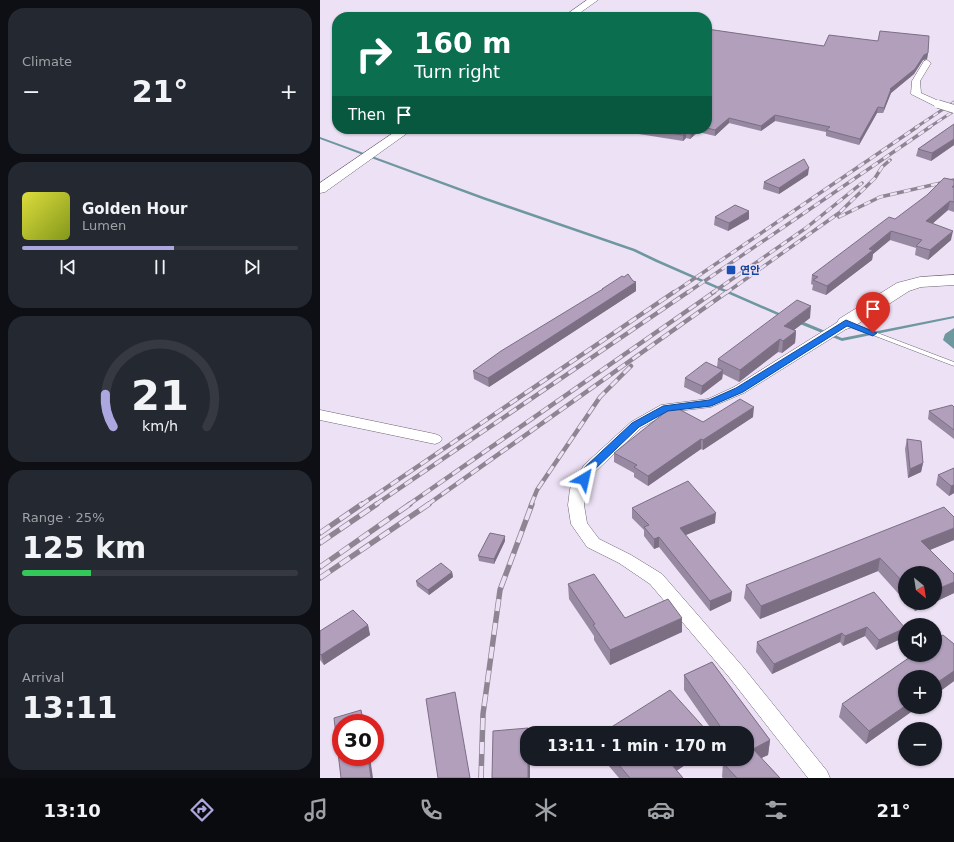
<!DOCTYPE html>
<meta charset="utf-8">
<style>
body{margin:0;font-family:"DejaVu Sans","Noto Sans KR",sans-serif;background:#242831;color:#f1f3f6;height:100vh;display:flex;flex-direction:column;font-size:15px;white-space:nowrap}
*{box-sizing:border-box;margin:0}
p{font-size:13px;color:#9ea1a6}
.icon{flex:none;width:22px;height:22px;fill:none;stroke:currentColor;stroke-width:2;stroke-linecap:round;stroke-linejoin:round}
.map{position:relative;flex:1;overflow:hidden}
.drawer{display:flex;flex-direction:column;gap:8px;padding:8px;background:#0d0f14;width:320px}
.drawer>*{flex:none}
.hud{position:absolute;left:12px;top:12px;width:380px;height:122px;border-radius:16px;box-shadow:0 1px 3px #0004;background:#0b6e4f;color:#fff;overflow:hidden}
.needle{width:26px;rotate:150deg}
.controls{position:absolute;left:578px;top:566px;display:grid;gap:8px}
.controls a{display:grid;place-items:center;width:44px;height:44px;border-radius:50%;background:#171b24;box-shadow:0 1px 3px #0004;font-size:20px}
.speed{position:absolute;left:12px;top:714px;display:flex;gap:8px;font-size:20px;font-weight:700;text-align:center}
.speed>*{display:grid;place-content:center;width:52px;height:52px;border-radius:50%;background:#171b24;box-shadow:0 1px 3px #0004;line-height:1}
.speed .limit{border:6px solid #d22;background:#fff;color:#111}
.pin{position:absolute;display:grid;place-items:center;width:34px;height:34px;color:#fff;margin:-41px -17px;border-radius:50% 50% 50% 0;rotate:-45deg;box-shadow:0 0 4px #0007}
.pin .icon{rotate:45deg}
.me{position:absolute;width:44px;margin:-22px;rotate:36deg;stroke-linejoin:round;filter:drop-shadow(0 0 3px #0008)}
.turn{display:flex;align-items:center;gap:14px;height:84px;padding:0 16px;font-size:18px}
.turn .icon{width:52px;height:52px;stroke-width:2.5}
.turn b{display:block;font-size:28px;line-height:34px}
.then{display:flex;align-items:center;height:38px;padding:0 16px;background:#0003;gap:8px;font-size:15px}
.big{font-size:30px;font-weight:800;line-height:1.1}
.drawer .card{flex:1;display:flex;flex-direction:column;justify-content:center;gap:6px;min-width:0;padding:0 14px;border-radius:16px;background:#242831}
.drawer .dial{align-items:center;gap:0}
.dial svg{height:104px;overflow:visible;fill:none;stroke:#363941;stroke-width:7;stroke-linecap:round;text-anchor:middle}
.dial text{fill:#f1f3f6;stroke:none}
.song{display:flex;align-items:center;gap:12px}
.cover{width:48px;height:48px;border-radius:6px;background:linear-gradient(135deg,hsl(60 70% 55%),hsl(70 70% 35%))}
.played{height:4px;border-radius:2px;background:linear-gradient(90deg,#ada7df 55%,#363941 55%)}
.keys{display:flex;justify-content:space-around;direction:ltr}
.heat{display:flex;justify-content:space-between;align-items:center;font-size:22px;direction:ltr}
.charge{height:6px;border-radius:3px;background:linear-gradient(90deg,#34c759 25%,#363941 0)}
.trip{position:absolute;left:200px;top:726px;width:234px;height:40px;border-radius:16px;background:#171b24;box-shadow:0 1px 3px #0004;font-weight:800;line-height:40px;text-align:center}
.menu{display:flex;height:64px;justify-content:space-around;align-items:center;background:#090b0e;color:#9ea1a6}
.menu .icon{width:28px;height:28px}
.menu .active{color:#ada7df}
.menu b{font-size:18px;color:#f1f3f6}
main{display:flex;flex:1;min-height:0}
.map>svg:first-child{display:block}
</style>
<main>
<section class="drawer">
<div class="card"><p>Climate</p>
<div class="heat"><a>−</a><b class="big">21°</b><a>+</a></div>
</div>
<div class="card">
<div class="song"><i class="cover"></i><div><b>Golden Hour</b><p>Lumen</p></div></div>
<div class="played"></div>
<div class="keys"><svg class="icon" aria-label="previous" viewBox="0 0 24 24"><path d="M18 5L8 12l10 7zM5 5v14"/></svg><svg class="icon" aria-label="pause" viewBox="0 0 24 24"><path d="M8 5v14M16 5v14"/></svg><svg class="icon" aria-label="next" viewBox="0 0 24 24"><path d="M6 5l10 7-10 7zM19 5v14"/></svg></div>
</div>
<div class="card dial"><svg viewBox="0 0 100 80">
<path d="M14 69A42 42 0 1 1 86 69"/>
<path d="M14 69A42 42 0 0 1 8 44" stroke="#ada7df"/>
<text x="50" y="56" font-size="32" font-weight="700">21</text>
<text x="50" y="72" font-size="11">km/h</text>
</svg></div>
<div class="card"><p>Range · 25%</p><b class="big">125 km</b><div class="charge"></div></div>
<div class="card"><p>Arrival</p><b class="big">13:11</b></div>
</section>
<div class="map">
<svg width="634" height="778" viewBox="0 0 634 778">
<rect width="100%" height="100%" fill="#ede1f5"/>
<!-- water -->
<path fill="#6e97a0" d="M634,328V349L623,340L625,334Z"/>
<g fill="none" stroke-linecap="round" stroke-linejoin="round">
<!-- stream -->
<path fill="#6e97a0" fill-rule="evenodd" d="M0,137L164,197L315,249L338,260L466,316V317H462L336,262L313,251L162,199L0,139Z
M634,316V318L522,341L475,322V320H479L522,338Z"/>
<defs>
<path id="service" d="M526,321L634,362V366L524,324L523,323Z"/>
<path id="minor" d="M607,60L611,63L600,81L601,93L621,102L623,104L621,106H615L591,94L592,81L604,61Z
M526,319L531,320L532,323L531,326L424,393L391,407L349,412L321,428L275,472L266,489L264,505L267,523L279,539L311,555L342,574L423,667L507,771L510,778H488L409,677L330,584L299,563L267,547L251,524L248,505L250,489L264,465L311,422L341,405L388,399L414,387L521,320Z
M0,410L115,434L120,436L122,439L120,442L115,444L0,420Z"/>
<path id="tertiary" d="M267,0H278L254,17H243Z
M79,129H93L5,192L0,193V183Z"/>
<path id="secondary" d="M634,275V285L601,287L589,291L533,327L526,329L519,327L517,323L519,319L577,283L600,277Z"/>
</defs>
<!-- service casing -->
<use href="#service" stroke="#6d6374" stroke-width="1"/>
<!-- minor casing -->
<use href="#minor" stroke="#6d6374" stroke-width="1"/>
<!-- tertiary casing -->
<use href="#tertiary" stroke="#6d6374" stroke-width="1"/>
<!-- secondary casing -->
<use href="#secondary" stroke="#6d6374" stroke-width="1"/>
<!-- service -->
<use href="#service" fill="#fff" fill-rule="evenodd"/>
<!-- minor -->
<use href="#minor" fill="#fff" fill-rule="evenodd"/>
<!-- tertiary -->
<use href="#tertiary" fill="#fff" fill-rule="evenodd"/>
<!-- secondary -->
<use href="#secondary" fill="#fff" fill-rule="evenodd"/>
<defs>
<path id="rail-far3" d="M595,128L634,102
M608,128L634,111"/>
<path id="rail-far2" d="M519,217L560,197L634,180
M353,293L597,127
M367,293L610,127
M392,293L486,228L542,183
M406,293L519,213L555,178L562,167L570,160"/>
<path id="rail-far1" d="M41,505L354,292
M55,505L368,292
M88,505L394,292
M107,505L407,292
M211,505L217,490L280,397L311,366"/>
<path id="rail" d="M0,533L42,504
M0,543L57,504
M0,567L90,504
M0,578L109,504
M161,778L163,714L180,590L212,504"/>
</defs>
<!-- rail-far3 casing -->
<use href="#rail-far3" stroke="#8e8593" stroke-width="3"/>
<!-- rail-far2 casing -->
<use href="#rail-far2" stroke="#8e8593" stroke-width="3.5"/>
<!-- rail-far1 casing -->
<use href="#rail-far1" stroke="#8e8593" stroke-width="4.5"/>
<!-- rail casing -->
<use href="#rail" stroke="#8e8593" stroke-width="5.5"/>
<!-- rail-far3 -->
<use href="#rail-far3" stroke="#ede1f5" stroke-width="2" stroke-dasharray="5.5" stroke-linecap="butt"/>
<!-- rail-far2 -->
<use href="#rail-far2" stroke="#ede1f5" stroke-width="2.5" stroke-dasharray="7" stroke-linecap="butt"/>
<!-- rail-far1 -->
<use href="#rail-far1" stroke="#ede1f5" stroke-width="3" stroke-dasharray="9" stroke-linecap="butt"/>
<!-- rail -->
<use href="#rail" stroke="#ede1f5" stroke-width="4" stroke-dasharray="12" stroke-linecap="butt"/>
<defs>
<path id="minor-bridge" d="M618,104L634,109"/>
</defs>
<!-- minor-bridge casing -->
<use href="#minor-bridge" stroke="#6d6374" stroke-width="9" stroke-linecap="butt"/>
<!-- minor-bridge -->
<use href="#minor-bridge" stroke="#fff" stroke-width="8"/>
</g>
<!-- wall -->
<path fill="#9889a2" d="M387,29L504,46L608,53L607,59L603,60L594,74L571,93L563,113H557L539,145L506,136V132L455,121L441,131L409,123L395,136L378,132L370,139L366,138L363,141L287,129H387Z
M634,124V145L611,161L596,156L598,149Z
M488,175L459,194L443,189L444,182Z
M634,180V212L628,210L612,224L631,240L608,260L595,255L596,248L570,240L553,254L552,260L506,295L492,290L493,285L491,284L492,275Z
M395,217L429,219L408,231L394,225Z
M313,281L316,282V291L169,387L154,379L153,371L282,290V289Z
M490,318L474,330L476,331L475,343L462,353L458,352L419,382L403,374L402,379L381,395L364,387L365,378L397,367L398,359Z
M634,407V439L608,419L609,411Z
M433,417L383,450L381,449L328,486L314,477V473L294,462V453L383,422Z
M587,439L603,463L601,472L588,478L585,449Z
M634,468V493L629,496L616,485L618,475Z
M312,508L395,523L365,535L411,601L390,611L339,547L334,549L324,536V530L312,518Z
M634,540L609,550L634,574V593L615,602V573H585V601L558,571L440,619L424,598L426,585Z
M185,541L174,564L159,561L158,556Z
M132,572L133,577L109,595L97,586L96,581Z
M248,584L305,618L362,632L290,665L274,640V636L249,599Z
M554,592L583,638L556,650L545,636L523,646L520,642L452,674L436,652L437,642Z
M587,603H612L595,611Z
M48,625L50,635L4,665L0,660V631Z
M623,635L634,644V681L615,695V677H585V707H598L546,744L519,717L522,704L593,655H615V640Z
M392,662L450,740L448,755L441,758L460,778H403L402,777L403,763L409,759H427V733H394L364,690V675Z
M283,759H374L356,771L363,778H299Z"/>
<!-- shaded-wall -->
<path fill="#7c6f84" d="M608,53L607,59L603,60L594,74L571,93L563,113L564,108L570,89L604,55Z
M558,107L557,113L539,145L540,139Z
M455,115V121L441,131V126Z
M409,118V123L395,136V130Z
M375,129H378V132L370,139L371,134Z
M366,133V138L363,141V135Z
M634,139V145L611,161L612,153Z
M489,168L488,175L459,194V188Z
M630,201L628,210L604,231L606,221Z
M429,211V219L408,231L409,223Z
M571,231L570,240L553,254L552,260L506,295L507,286L549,249Z
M633,231L631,240L608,260L610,250Z
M316,282V291L169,387L168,378Z
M491,306L490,318L463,338L464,326Z
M476,331L475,343L462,353L463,341Z
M460,339L458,352L419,382L420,370Z
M403,370L402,379L381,395L382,386Z
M434,407L433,417L383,450V440Z
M381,439V449L328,486V476Z
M603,463L601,472L588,478L590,469Z
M634,485V493L629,496L631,486Z
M396,513L395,523L359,538L360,528Z
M634,528V540L598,555L601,541Z
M185,536V541L174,564V559Z
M339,537V547L334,549V539Z
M560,558L558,571L440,619L441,606Z
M132,572L133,577L109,595L108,590Z
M634,582V593L615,602V590Z
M412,592L411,601L390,611V601Z
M597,603H612L595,611Z
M362,618V632L290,665V650Z
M48,625L50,635L4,665L1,655Z
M547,627L545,636L523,646L525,636Z
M585,628L583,638L556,650L559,640Z
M522,633L520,642L452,674L454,664Z
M634,671V681L615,695V684Z
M585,706V707H598L546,744L549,731Z
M41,710L45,723H43Z
M450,740L448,755L431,763L433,749Z
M48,757H50L53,778H51Z
M208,759H210V778H208Z
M347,759H374L346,778Z"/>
<!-- building -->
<path fill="#b19fbc" stroke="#7c6f84" d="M387,29L504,46L509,35L558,41L560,31L609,36L608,53L604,55L595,69L570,89H571L564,108L558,107L540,139L506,130L510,127L455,115L441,126L409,118L395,130L387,128Z
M634,124V139L612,153L598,149Z
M323,129H375L371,134L366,133L363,135Z
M484,159L489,168L459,188L444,182Z
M624,178L634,180V185L632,187H634V202L630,201L606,221L633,231L610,250L596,246L602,240L571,231L549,249L553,250L507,286L493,280L498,277L492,275L569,217L575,219L607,195Z
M415,205L429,211L409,223L395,217Z
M308,274L313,281L316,282L168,378L153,371L181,351L283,289H282L302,276L304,277Z
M477,300L491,306L464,326L476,331L463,341L460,339L420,370L398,359Z
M386,362L403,370L382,386L365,378Z
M420,399L434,407L383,440L381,439L328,476L314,467L317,465L294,453L353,406L383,422Z
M632,405L634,407V430L609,411Z
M587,439L601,441L603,463L590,469Z
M634,468V485L631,486L618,475Z
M368,481L396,513L360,528L412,592L390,601L339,537L334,539L324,527L329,525L312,508Z
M624,507L634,517V528L601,541L634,574V582L615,590V573H585V584L560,558L441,606L426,585Z
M170,533L185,536L174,559L158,556Z
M121,563L132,572L108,590L96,581Z
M274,574L305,618L348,599L362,618L290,650L273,625L275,624L248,584Z
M554,592L585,628L559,640L547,627L525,636L522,633L454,664L437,642Z
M33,610L48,625L1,655L0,654V631Z
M623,635L634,644V671L615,684V677H585V706L549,731L522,704L593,655H615V640Z
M392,662L450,740L433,749L460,778H417L403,763L409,759H427V733H405L364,675Z
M350,690L388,732L386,733H282Z
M135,692L150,778H118L106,699Z
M41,710L43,723H21V757H48L51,778H21L14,718Z
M208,728V733H207V759H208V778H172L173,731Z
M298,759H347L363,778H310L298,764L301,763Z"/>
<!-- route -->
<path fill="#1a73e8" stroke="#114b97" d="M526,320L557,333L553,336L527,326L423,392L391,406L348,411L319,427L273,471L267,482H260L258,479L265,467L312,423L343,406L389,400L416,388Z"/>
<!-- markers -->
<rect fill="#1a4fb4" stroke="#ede1f5" stroke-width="1.5" x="406" y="265" width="10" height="10" rx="2"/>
<g text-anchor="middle" stroke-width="3" stroke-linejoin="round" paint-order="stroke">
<!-- transit labels -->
<g font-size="11" font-weight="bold" fill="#164399" stroke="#ede1f5" text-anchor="start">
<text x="420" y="274">연안</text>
</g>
</g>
</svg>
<div class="controls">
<a><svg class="needle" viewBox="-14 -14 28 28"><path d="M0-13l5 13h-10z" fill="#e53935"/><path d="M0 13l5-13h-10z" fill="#9ea1a6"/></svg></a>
<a><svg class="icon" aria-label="sound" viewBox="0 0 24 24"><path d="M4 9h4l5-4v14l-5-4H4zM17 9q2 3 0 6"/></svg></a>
<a>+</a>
<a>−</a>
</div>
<div class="speed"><div class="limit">30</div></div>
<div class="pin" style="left:553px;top:333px;background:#d93025"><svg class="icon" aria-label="arrive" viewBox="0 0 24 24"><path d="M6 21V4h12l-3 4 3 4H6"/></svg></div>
<svg class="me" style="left:264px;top:479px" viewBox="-20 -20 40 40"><path d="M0-17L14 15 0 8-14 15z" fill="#1a73e8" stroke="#fff" stroke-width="4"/></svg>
<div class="trip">13:11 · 1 min · 170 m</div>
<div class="hud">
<div class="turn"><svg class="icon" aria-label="right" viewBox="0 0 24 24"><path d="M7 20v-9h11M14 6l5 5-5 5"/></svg><div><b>160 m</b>Turn right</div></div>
<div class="then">Then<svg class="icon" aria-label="arrive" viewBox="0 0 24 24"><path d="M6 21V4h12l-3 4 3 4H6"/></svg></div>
</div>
</div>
</main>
<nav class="menu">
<b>13:10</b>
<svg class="icon active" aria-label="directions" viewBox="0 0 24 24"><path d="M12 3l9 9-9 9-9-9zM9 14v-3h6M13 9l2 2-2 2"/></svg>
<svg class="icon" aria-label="music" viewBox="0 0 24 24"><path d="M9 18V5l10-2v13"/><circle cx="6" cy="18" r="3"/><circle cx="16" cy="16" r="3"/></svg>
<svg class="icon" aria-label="phone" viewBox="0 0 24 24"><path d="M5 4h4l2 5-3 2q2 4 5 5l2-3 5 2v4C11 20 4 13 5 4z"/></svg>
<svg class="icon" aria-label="climate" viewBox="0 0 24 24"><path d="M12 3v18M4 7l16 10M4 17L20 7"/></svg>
<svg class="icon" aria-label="car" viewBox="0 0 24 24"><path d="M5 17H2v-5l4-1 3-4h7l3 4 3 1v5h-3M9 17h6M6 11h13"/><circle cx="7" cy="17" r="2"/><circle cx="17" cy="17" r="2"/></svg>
<svg class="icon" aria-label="filters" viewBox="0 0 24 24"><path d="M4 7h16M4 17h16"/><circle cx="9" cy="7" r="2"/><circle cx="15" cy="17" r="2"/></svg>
<b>21°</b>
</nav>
